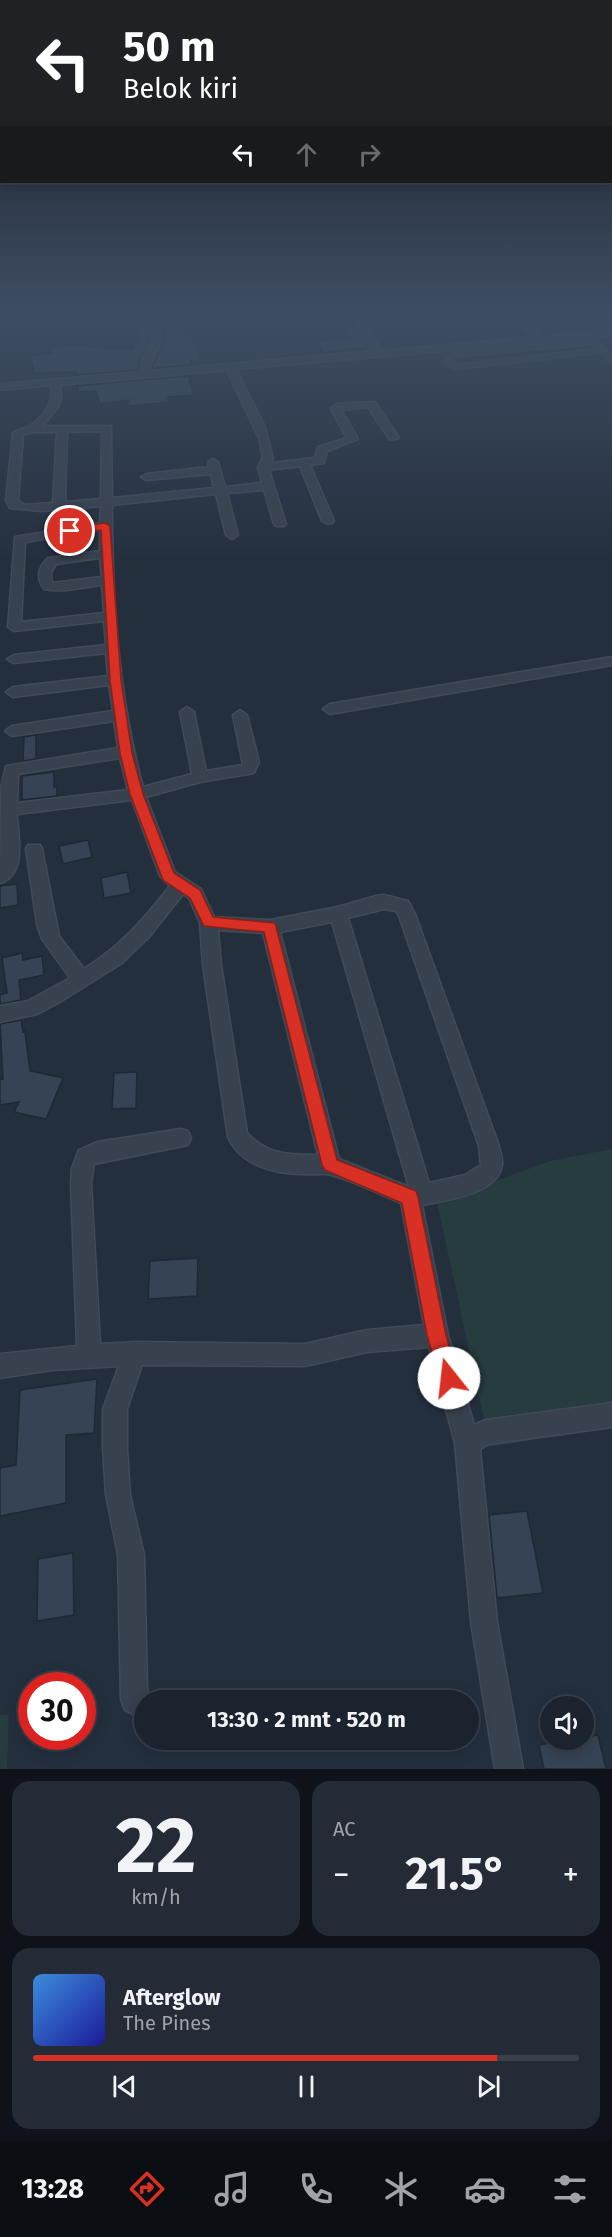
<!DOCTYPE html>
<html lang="id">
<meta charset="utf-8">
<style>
body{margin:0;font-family:"Fira Sans",sans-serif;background:#242b36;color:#f1f3f6;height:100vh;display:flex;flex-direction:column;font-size:22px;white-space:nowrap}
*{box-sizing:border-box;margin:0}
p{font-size:20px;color:#a0a4aa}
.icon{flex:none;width:33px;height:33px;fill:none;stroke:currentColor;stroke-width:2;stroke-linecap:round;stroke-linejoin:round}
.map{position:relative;height:1769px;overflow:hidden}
.sheet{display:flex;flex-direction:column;gap:12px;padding:12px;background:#0f1319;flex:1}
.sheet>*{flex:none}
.top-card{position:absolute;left:0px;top:0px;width:612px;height:183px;box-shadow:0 3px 15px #0003,0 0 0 2px #39404a;background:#202124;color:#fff;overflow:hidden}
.controls{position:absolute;left:540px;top:1696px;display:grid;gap:12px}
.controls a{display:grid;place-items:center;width:54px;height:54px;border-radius:50%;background:#1b232e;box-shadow:0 3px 15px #0003,0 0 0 2px #39404a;font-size:30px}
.speed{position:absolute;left:18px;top:1672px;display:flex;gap:12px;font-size:30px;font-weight:700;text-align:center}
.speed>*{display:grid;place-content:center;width:78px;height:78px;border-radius:50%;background:#1b232e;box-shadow:0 3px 15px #0003,0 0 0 2px #39404a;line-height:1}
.speed .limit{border:9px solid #d22;background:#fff;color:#111}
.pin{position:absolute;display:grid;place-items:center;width:51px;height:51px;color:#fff;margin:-26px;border:3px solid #fff;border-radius:50%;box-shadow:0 2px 6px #0007}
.me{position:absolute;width:66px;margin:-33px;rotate:344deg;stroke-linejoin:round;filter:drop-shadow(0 0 4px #0008)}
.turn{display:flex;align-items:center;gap:21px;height:126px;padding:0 24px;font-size:27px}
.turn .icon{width:78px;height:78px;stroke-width:2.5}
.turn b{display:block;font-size:42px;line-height:51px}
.lanes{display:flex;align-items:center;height:57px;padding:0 24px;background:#0003;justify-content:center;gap:30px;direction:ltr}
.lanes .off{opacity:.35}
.big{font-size:45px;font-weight:700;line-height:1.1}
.sheet .tile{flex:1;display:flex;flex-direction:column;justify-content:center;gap:9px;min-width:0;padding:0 21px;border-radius:18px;background:#242b36}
.sheet .dial{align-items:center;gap:0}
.dial b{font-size:78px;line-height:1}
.song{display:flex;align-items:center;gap:18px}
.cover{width:72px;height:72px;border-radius:9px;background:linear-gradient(135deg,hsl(210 70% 55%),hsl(240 70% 35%))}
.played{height:6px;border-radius:3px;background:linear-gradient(90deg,#d93025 85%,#39404a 85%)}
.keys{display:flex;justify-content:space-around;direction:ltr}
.heat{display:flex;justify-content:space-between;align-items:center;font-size:33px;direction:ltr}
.sheet .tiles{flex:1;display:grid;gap:12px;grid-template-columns:1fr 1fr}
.tile:last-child{grid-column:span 2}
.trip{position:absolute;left:134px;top:1690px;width:345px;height:60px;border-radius:30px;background:#1b232e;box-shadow:0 3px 15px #0003,0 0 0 2px #39404a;font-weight:700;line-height:60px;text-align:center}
.dock{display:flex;height:96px;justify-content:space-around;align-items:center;background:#0b0e12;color:#a0a4aa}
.dock .icon{width:42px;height:42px}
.dock .selected{color:#d93025}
.dock b{font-size:27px;color:#f1f3f6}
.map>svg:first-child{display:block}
</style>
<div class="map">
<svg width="612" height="1769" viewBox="0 0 612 1769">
<rect width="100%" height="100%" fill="#242f3e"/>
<!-- green -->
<path fill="#263c3f" d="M612,1149V1425L490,1447L437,1202L550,1161Z
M9,1714L7,1769H0V1715Z"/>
<!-- building -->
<path fill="#364354" stroke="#1f2835" stroke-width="1.5" d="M163,324H183L187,337L192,336L200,353V361H191L192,365L152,368L164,341Z
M150,325V339L140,359L138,370L77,375V372L34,373L30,355L52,353L50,347L82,344L89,347L104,346V348L133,349V343L139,342L138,326Z
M357,328L368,347L323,353L317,341L349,338L344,330Z
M190,376L189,382L194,395L168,397L169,402L130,406L129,400L100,404L96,391L78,392V386Z
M36,735V759L23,761L24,737Z
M54,772V787H57V796L22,800V776Z
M88,840L92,857L63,864L59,846Z
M127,872L131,893L104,898L101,878Z
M17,884L18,905L0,908V886Z
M22,953L23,960L42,956L44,975L19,980L21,1000L0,1004V995L7,993L2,958Z
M21,1020L23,1032L25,1031L30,1071L63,1078L46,1119L14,1112L19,1102L0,1105V1080L3,1079L0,1024Z
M137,1072L136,1108L112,1109L114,1073Z
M198,1258L197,1296L148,1299L150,1261Z
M97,1379L94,1433L66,1435V1503L0,1516V1468L16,1465L20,1390Z
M527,1511L543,1593L497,1598L489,1515Z
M73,1553L74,1615L37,1621L38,1559Z
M598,1735L606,1769H544L539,1745L567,1740H584V1737Z"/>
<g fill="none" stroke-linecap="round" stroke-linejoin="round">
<defs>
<path id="service" d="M603,350L457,367L448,363L447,359L460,354L597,342L612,361"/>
<path id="minor" d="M152,313H160L162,340L152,360L149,371L373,351L356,323L360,320L363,321L382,351L532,337L519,319L523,316L526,317L540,337L612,330V336L236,369L264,425L273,458L271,463L315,458L318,447L347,438L331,409L337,404L375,402L399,438L390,440L368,407L341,410L358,439L327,451L324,463L310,465L334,521L332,523L328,524L322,521L300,466L269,470L286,524L284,526H276L274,524L264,490L227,493L238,535L232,539L226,535L216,494L112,505C112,599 118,695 143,787L192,774L180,712L187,707L194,712L206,771L243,765L233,715L240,710L247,715L259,762L254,773L200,782L146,797L175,872L201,889L214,917L270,920L338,907L376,896L384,895L408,901L415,914L499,1146C500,1152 503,1159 502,1165C498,1194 445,1201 422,1205L448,1335L474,1425L486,1420L612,1403V1427L489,1444L480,1449L497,1622L523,1769H495L471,1622L455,1443L429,1347L367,1352L305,1366L142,1365L127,1409V1449L130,1495L144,1555L147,1686L148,1692L156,1701H144V1720L125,1710L121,1700L118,1555L106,1495L103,1449V1409L119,1366L52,1370L0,1378V1354L77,1346L71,1183L72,1168L79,1150L97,1142L181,1129L188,1131L191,1138L188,1145L94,1164L91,1183L100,1344L135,1342L305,1344L367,1330L424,1325L401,1203C379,1194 355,1181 331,1175C323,1173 312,1175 303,1174C275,1174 241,1166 228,1137L203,965L200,923L189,898L183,894L149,937L122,963L58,1003L37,1014L0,1022V1006L28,1001L70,978L42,939L37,924L26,849L28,845H40L42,849L59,936L84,969C121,946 143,920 170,886L160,876L132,800L17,814C18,837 27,875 0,883L1,788L6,766L118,748L114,721L12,736L5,731L12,726L113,711L109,685L13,697L6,692L13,687L108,676L106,653L14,663L7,659L14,655L106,645L104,621L14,631L8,627L15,537L100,523L101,506L41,511L10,508L6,501L13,433C18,429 25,429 30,426C44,416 54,402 51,385L0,390V384L140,372L142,360L152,340ZM227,370L259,438L263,458L258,467L262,483L225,487L218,462L213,459L208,462L209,467L146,474L141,477L146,480L211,474L214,488L112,498L111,426H42C54,412 65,404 60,385ZM102,431L101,499L65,502L67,432ZM33,432H57L53,503L25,505L18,501L23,435ZM100,530V551L48,558C38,568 36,577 44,589C63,593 83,587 102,585L104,613L21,622L25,542ZM100,558L102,577L52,583L51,573L56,564ZM120,758L128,790L17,803L18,774ZM384,909L396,911L399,916L479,1146L481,1165L465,1175L429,1183L348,918ZM332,922L409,1187L339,1159L280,932ZM218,930L263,933L318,1155C290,1155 267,1155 247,1133L221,965Z
M612,657V665L330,714L323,709L330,704Z"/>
</defs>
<!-- service casing -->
<use href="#service" stroke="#414a57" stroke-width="7"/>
<!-- minor casing -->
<use href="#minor" stroke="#414a57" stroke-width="3"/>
<!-- service -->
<use href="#service" stroke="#38414e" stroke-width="5"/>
<!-- minor -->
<use href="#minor" fill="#38414e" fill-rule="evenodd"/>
</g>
<!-- sky -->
<linearGradient id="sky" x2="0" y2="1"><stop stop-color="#141a22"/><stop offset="0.56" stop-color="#3f4d63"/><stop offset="1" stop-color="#3f4d63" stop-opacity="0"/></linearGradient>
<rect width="612" height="561" fill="url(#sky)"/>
<!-- route -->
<path fill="#d93025" stroke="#8d1f18" stroke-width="1.5" d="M105,523L110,526L121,680L132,753L143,794L174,873L200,890L213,917L275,923L337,1160L416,1191L418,1197L446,1335L458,1378L455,1385L449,1388L442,1385L439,1378L427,1335L402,1203L325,1170L322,1165L264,932L204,926L190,898L163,880L130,794L120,753L110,680L101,530L70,534L65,531L70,528Z"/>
</svg>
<div class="controls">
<a><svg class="icon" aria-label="sound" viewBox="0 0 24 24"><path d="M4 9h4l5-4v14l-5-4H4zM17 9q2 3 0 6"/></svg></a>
</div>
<div class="speed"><div class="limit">30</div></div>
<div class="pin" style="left:70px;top:531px;background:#d93025"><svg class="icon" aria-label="arrive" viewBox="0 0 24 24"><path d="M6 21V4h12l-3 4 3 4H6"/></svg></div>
<svg class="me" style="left:449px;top:1378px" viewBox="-20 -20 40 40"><circle r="19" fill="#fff"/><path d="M0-13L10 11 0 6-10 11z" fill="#d93025"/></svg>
<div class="trip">13:30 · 2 mnt · 520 m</div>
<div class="top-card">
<div class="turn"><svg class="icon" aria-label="left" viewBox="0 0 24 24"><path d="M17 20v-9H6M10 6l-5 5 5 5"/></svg><div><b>50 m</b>Belok kiri</div></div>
<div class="lanes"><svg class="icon" aria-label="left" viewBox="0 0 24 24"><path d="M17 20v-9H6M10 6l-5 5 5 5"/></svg><svg class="icon off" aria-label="ahead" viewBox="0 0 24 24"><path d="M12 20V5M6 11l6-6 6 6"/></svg><svg class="icon off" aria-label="right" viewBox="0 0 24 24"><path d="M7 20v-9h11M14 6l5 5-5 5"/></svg></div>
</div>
</div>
<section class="sheet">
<div class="tiles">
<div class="tile dial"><b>22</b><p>km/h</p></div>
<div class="tile"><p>AC</p>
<div class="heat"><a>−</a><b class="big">21.5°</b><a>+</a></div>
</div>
<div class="tile">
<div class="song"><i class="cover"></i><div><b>Afterglow</b><p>The Pines</p></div></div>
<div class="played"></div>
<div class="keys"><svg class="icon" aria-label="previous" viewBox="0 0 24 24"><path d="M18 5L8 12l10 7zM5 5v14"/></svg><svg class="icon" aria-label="pause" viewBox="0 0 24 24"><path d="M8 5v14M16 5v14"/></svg><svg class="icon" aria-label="next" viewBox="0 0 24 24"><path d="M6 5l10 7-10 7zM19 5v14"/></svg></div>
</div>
</div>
</section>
<nav class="dock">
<b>13:28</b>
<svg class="icon selected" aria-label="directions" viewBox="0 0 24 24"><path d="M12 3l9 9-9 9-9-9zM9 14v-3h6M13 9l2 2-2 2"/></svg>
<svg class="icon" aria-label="music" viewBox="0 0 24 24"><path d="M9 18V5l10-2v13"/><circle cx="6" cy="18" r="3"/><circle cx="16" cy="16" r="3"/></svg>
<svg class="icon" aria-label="phone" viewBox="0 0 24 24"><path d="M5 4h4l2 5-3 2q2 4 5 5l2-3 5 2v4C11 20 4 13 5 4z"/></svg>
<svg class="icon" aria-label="climate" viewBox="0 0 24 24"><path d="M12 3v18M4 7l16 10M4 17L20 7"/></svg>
<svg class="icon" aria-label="car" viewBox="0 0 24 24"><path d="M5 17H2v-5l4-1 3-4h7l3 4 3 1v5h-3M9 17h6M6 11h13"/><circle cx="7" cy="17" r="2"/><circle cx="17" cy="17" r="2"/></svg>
<svg class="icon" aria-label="filters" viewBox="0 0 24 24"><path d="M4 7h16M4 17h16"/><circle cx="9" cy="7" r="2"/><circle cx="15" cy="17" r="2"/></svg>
</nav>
